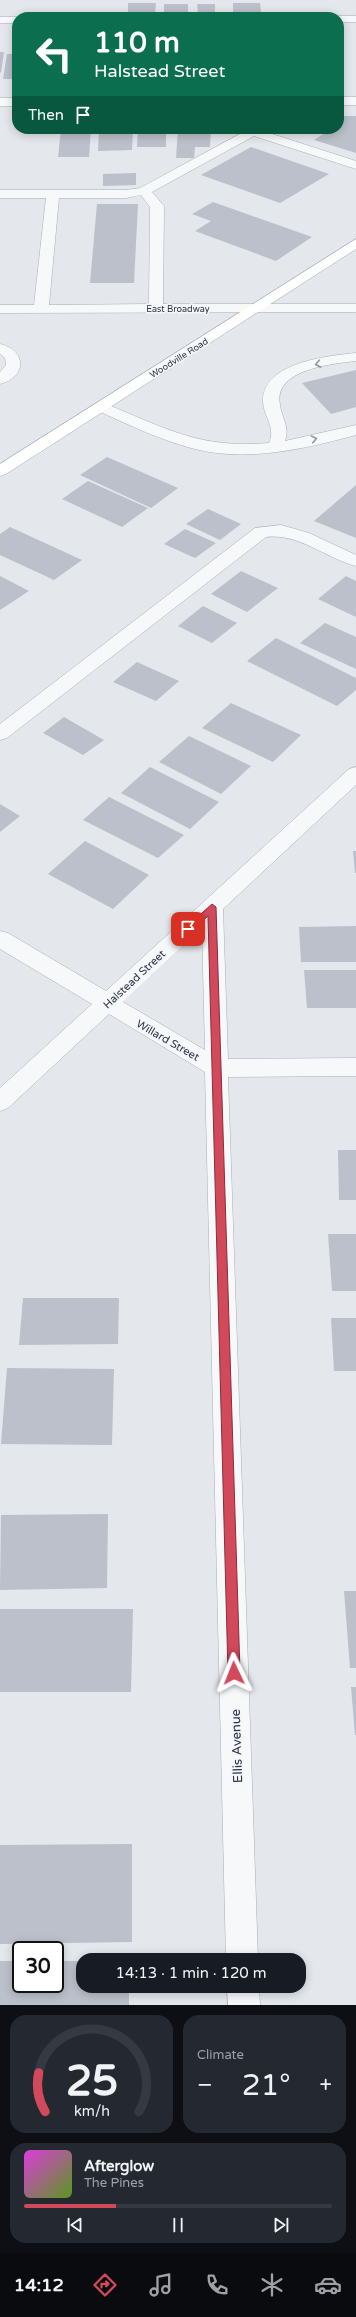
<!DOCTYPE html>
<meta charset="utf-8">
<style>
body{margin:0;font-family:"Varela Round",sans-serif;background:#242831;color:#f1f3f6;height:100vh;display:flex;flex-direction:column;font-size:15px;white-space:nowrap}
*{box-sizing:border-box;margin:0}
p{font-size:13px;color:#9ea1a6}
.icon{flex:none;width:22px;height:22px;fill:none;stroke:currentColor;stroke-width:2;stroke-linecap:round;stroke-linejoin:round}
.map{position:relative;height:2005px;overflow:hidden}
.panel{display:flex;flex-direction:column;gap:10px;padding:10px;background:#0d0f14;flex:1}
.panel>*{flex:none}
.top-card{position:absolute;left:12px;top:12px;width:332px;height:122px;border-radius:16px;box-shadow:0 2px 10px #0003;background:#0b6e4f;color:#fff;overflow:hidden}
.speed{position:absolute;left:12px;top:1941px;display:flex;gap:8px;font-size:20px;font-weight:700;text-align:center}
.speed>*{display:grid;place-content:center;width:52px;height:52px;border-radius:50%;background:#171b24;box-shadow:0 2px 10px #0003;line-height:1}
.speed .limit{border:2px solid #111;border-radius:6px;background:#fff;color:#111}
.pin{position:absolute;display:grid;place-items:center;width:34px;height:34px;color:#fff;margin:-17px;border-radius:8px;box-shadow:0 2px 6px #0006}
.me{position:absolute;width:44px;margin:-22px;rotate:358deg;stroke-linejoin:round;filter:drop-shadow(0 0 3px #0008)}
.turn{display:flex;align-items:center;gap:14px;height:84px;padding:0 16px;font-size:18px}
.turn .icon{width:52px;height:52px;stroke-width:2.5}
.turn b{display:block;font-size:28px;line-height:34px}
.then{display:flex;align-items:center;height:38px;padding:0 16px;background:#0003;gap:8px;font-size:15px}
.big{font-size:30px;font-weight:600;line-height:1.1}
.panel .tile{flex:1;display:flex;flex-direction:column;justify-content:center;gap:6px;min-width:0;padding:0 14px;border-radius:16px;background:#242831}
.panel .dial{align-items:center;gap:0}
.dial svg{height:104px;overflow:visible;fill:none;stroke:#363941;stroke-width:7;stroke-linecap:round;text-anchor:middle}
.dial text{fill:#f1f3f6;stroke:none}
.song{display:flex;align-items:center;gap:12px}
.cover{width:48px;height:48px;border-radius:6px;background:linear-gradient(135deg,hsl(300 70% 55%),hsl(90 70% 35%))}
.played{height:4px;border-radius:2px;background:linear-gradient(90deg,#d1495b 30%,#363941 30%)}
.keys{display:flex;justify-content:space-around;direction:ltr}
.heat{display:flex;justify-content:space-between;align-items:center;font-size:22px;direction:ltr}
.panel .tiles{flex:1;display:grid;gap:10px;grid-template-columns:1fr 1fr}
.tile:last-child{grid-column:span 2}
.trip{position:absolute;left:76px;top:1953px;width:230px;height:40px;border-radius:16px;background:#171b24;box-shadow:0 2px 10px #0003;font-weight:600;line-height:40px;text-align:center}
.tabs{display:flex;height:64px;justify-content:space-around;align-items:center;background:#090b0e;color:#9ea1a6}
.tabs .icon{width:28px;height:28px}
.tabs .selected{color:#d1495b}
.tabs b{font-size:18px;color:#f1f3f6}
.map>svg:first-child{display:block}
</style>
<div class="map">
<svg width="356" height="2005" viewBox="0 0 356 2005">
<rect width="100%" height="100%" fill="#e4e7ec"/>
<!-- building -->
<path fill="#bbc0ca" d="M128,3H156L155,13H128Z
M233,3H260L261,13H233Z
M164,4H188V14H164Z
M197,4H215V13H198Z
M0,52H4L1,73L0,72Z
M7,54H17V79H3Z
M340,116H356V153L314,140L331,129H339Z
M61,129H91L89,157H58Z
M99,129H133L132,150L98,151Z
M138,129H166V147H137Z
M178,129H211L210,147H195L194,158H176Z
M251,147L329,174L280,203L201,175Z
M136,173V185L103,186V174Z
M213,202L312,237L276,261L195,231L211,221L192,214Z
M97,204H138L134,283H90Z
M356,370V407L331,414L302,383Z
M107,457L178,488L151,508L80,475Z
M88,481L148,508L122,527L62,499Z
M356,485V538L314,521Z
M208,509L241,524L220,540L186,524Z
M10,527L82,560L54,580L0,555V534Z
M185,529L216,543L195,558L164,544Z
M241,571L278,588L247,612L211,594Z
M0,576L29,591L0,610Z
M346,576L356,581V617L318,599Z
M203,606L237,623L212,643L178,626Z
M325,623L356,637V669L300,643Z
M276,638L356,678V690L337,706L247,661Z
M137,662L179,681L156,701L113,682Z
M231,703L301,735L273,762L202,728Z
M64,717L104,740L83,755L43,733Z
M189,736L251,766L221,794L159,762Z
M150,767L219,802L190,829L121,793Z
M109,797L184,835L158,858L83,820Z
M0,804L20,816L0,832Z
M85,841L149,875L113,909L48,874Z
M353,851H356V873H355Z
M356,926V962H301L299,927Z
M304,970H356V1008H307Z
M338,1150H356V1200H339Z
M328,1234H356V1291H332Z
M23,1298H119L118,1344L19,1345Z
M331,1318H356V1371H334Z
M7,1368L114,1369L112,1445L1,1444Z
M108,1514L107,1588L0,1590L1,1515Z
M344,1591H356V1668H350Z
M0,1609H133L131,1692H0Z
M351,1687H356V1735H355Z
M132,1844V1942L0,1944V1845Z
M0,1961H21V1984H55V1961H83V1986H129V2005H0Z"/>
<g fill="none" stroke-linecap="round" stroke-linejoin="round">
<defs>
<path id="minor" d="M339,16H356V22H339V17H335Z
M0,17H19L17,23H0Z
M339,97H356V105H339Z
M0,98H17V106H0Z
M249,129H264L263,131L356,161V169L254,136L152,192L164,206L163,304H356V312L0,313V305H34L46,198H0V190H126L140,188ZM141,195L150,207L149,304L49,305L59,198H126Z
M0,344C27,350 27,377 0,384V372L6,365L5,358L0,354Z
M356,353V361C332,364 273,369 280,405C282,419 290,427 285,441L356,425V435C304,449 245,463 191,448C158,439 127,424 96,410L93,407L96,404H106C167,429 201,449 269,443C276,426 264,418 263,402C262,362 328,356 356,353Z
M281,525L309,533L356,555V566C325,558 299,533 266,537L7,738L0,740V724L255,528Z
M356,767V785L223,909L228,1059L356,1058V1076L228,1077L258,1960H226L205,1072L109,1014L8,1108L0,1111V1088L92,1004L0,949V931L8,933L106,991L349,769ZM202,928L205,1050L123,1002Z
M227,1986H259L260,2005H228Z"/>
<path id="major" d="M356,239V249L6,474L0,476V464Z"/>
</defs>
<!-- minor casing -->
<use href="#minor" stroke="#a9aeb7" stroke-width="1"/>
<!-- major casing -->
<use href="#major" stroke="#a3abb8" stroke-width="1"/>
<!-- minor -->
<use href="#minor" fill="#f7f8fa" fill-rule="evenodd"/>
<!-- major -->
<use href="#major" fill="#fff" fill-rule="evenodd"/>
</g>
<!-- one-way arrows -->
<defs><path id="oneway-chevron" d="M-2-3.5L2.5 0L-2 3.5" fill="none" stroke-width="1.6" stroke-linecap="round" stroke-linejoin="round"/></defs>
<g stroke="#9196a0">
<use href="#oneway-chevron" transform="translate(318 364) rotate(169)"/>
<use href="#oneway-chevron" transform="translate(314 439) rotate(-12)"/>
</g>
<!-- route -->
<path fill="#d1495b" stroke="#882f3b" d="M212,904L216,907L240,1673L238,1678L234,1679L230,1678L228,1673L208,916L191,931L188,932L184,929Z"/>
<g text-anchor="middle" stroke-width="3.5" stroke-linejoin="round" paint-order="stroke">
<!-- far-street labels -->
<g font-size="9" fill="#2b3445" stroke="#f4f6f9">
<text x="178" y="312">East Broadway</text>
<text transform="translate(179 358) rotate(-32)" y="3">Woodville Road</text>
</g>
<!-- street labels -->
<g font-size="11" fill="#2b3445" stroke="#f4f6f9">
<text transform="translate(134 979) rotate(-43)" y="4">Halstead Street</text>
<text transform="translate(168 1040) rotate(30)" y="4">Willard Street</text>
</g>
<!-- near-street labels -->
<g font-size="13" fill="#2b3445" stroke="#f4f6f9">
<text transform="translate(236 1746) rotate(-92)" y="5">Ellis Avenue</text>
</g>
</g>
</svg>
<div class="speed"><div class="limit">30</div></div>
<div class="pin" style="left:188px;top:929px;background:#d93025"><svg class="icon" aria-label="arrive" viewBox="0 0 24 24"><path d="M6 21V4h12l-3 4 3 4H6"/></svg></div>
<svg class="me" style="left:234px;top:1673px" viewBox="-20 -20 40 40"><path d="M0-17L14 15 0 8-14 15z" fill="#d1495b" stroke="#fff" stroke-width="4"/></svg>
<div class="trip">14:13 · 1 min · 120 m</div>
<div class="top-card">
<div class="turn"><svg class="icon" aria-label="left" viewBox="0 0 24 24"><path d="M17 20v-9H6M10 6l-5 5 5 5"/></svg><div><b>110 m</b>Halstead Street</div></div>
<div class="then">Then<svg class="icon" aria-label="arrive" viewBox="0 0 24 24"><path d="M6 21V4h12l-3 4 3 4H6"/></svg></div>
</div>
</div>
<section class="panel">
<div class="tiles">
<div class="tile dial"><svg viewBox="0 0 100 80">
<path d="M14 69A42 42 0 1 1 86 69"/>
<path d="M14 69A42 42 0 0 1 9 39" stroke="#d1495b"/>
<text x="50" y="56" font-size="32" font-weight="700">25</text>
<text x="50" y="72" font-size="11">km/h</text>
</svg></div>
<div class="tile"><p>Climate</p>
<div class="heat"><a>−</a><b class="big">21°</b><a>+</a></div>
</div>
<div class="tile">
<div class="song"><i class="cover"></i><div><b>Afterglow</b><p>The Pines</p></div></div>
<div class="played"></div>
<div class="keys"><svg class="icon" aria-label="previous" viewBox="0 0 24 24"><path d="M18 5L8 12l10 7zM5 5v14"/></svg><svg class="icon" aria-label="pause" viewBox="0 0 24 24"><path d="M8 5v14M16 5v14"/></svg><svg class="icon" aria-label="next" viewBox="0 0 24 24"><path d="M6 5l10 7-10 7zM19 5v14"/></svg></div>
</div>
</div>
</section>
<nav class="tabs">
<b>14:12</b>
<svg class="icon selected" aria-label="directions" viewBox="0 0 24 24"><path d="M12 3l9 9-9 9-9-9zM9 14v-3h6M13 9l2 2-2 2"/></svg>
<svg class="icon" aria-label="music" viewBox="0 0 24 24"><path d="M9 18V5l10-2v13"/><circle cx="6" cy="18" r="3"/><circle cx="16" cy="16" r="3"/></svg>
<svg class="icon" aria-label="phone" viewBox="0 0 24 24"><path d="M5 4h4l2 5-3 2q2 4 5 5l2-3 5 2v4C11 20 4 13 5 4z"/></svg>
<svg class="icon" aria-label="climate" viewBox="0 0 24 24"><path d="M12 3v18M4 7l16 10M4 17L20 7"/></svg>
<svg class="icon" aria-label="car" viewBox="0 0 24 24"><path d="M5 17H2v-5l4-1 3-4h7l3 4 3 1v5h-3M9 17h6M6 11h13"/><circle cx="7" cy="17" r="2"/><circle cx="17" cy="17" r="2"/></svg>
</nav>
